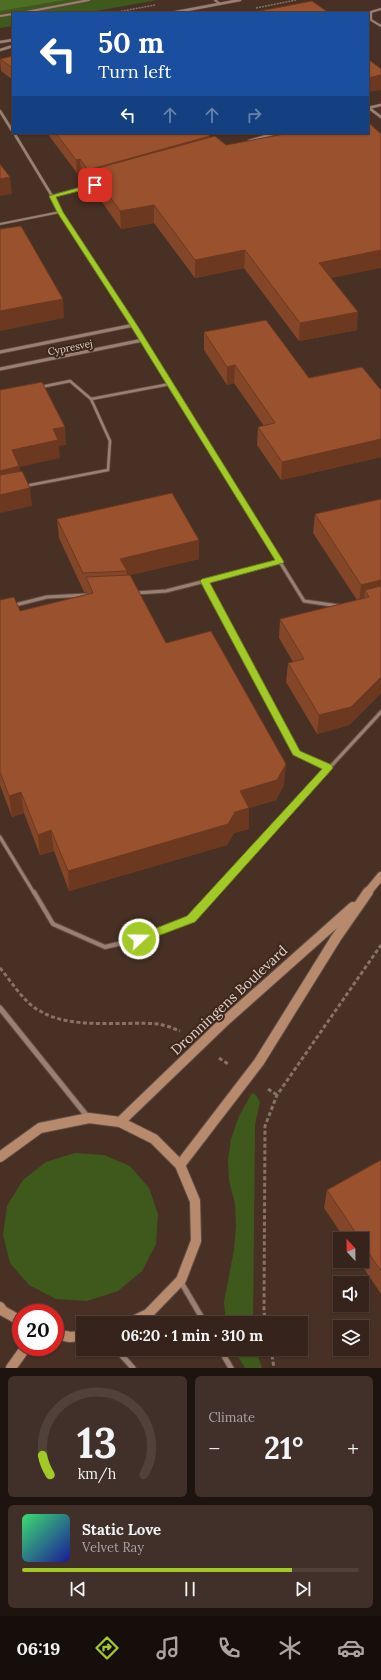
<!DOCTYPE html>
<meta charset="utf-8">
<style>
body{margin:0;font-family:Lora,serif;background:#413029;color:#f1f3f6;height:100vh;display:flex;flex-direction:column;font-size:15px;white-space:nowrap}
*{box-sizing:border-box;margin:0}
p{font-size:13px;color:#aaa4a3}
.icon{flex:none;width:22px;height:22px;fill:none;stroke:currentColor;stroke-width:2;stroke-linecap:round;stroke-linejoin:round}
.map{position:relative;height:1368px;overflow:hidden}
.drawer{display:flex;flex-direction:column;gap:8px;padding:8px;background:#1e140f;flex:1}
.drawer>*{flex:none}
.banner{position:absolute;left:12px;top:12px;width:357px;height:122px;border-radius:0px;box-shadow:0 1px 3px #0004,0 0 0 1px #50413b;background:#1a4fa0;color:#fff;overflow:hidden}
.needle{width:26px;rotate:338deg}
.tools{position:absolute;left:333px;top:1232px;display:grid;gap:8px}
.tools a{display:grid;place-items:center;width:36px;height:36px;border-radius:0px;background:#36241c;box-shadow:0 1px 3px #0004,0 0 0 1px #50413b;font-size:20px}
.speed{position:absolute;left:12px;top:1304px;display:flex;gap:8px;font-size:20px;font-weight:700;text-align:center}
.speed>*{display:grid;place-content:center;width:52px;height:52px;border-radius:50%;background:#36241c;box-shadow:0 1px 3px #0004,0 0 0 1px #50413b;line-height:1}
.speed .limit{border:6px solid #d22;background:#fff;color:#111}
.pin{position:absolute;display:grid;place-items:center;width:34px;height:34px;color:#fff;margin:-17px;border-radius:8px;box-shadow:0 2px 6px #0006}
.me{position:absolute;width:44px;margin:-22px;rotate:69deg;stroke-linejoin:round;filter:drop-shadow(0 0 3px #0008)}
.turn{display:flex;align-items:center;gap:14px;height:84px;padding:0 20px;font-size:18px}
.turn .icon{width:52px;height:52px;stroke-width:2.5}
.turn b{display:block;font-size:28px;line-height:34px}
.lanes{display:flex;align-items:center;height:38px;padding:0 20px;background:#0003;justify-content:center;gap:20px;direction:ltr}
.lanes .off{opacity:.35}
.big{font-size:30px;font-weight:700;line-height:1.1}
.drawer .widget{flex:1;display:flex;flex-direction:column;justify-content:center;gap:6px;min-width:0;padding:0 14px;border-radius:6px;background:#413029}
.drawer .dial{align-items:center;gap:0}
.dial svg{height:104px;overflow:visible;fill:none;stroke:#50413b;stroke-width:7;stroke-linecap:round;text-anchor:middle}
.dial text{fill:#f1f3f6;stroke:none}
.song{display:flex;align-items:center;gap:12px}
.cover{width:48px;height:48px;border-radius:6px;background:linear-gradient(135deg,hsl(140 70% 55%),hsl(240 70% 35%))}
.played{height:4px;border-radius:2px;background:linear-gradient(90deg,#a3c926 80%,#50413b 80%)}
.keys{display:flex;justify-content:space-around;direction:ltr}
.heat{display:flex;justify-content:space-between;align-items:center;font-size:22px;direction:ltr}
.drawer .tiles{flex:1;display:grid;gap:8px;grid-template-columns:1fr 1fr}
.widget:last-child{grid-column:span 2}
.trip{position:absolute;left:76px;top:1316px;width:232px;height:40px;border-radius:0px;background:#36241c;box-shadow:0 1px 3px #0004,0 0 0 1px #50413b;font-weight:700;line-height:40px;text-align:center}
.tab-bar{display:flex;height:64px;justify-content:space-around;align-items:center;background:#160e0b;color:#aaa4a3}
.tab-bar .icon{width:28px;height:28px}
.tab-bar .on{color:#a3c926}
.tab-bar b{font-size:18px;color:#f1f3f6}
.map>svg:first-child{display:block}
</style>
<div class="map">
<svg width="381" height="1368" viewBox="0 0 381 1368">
<rect width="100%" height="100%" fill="#483025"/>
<!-- green -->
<path fill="#3f591c" d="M0,0H157L85,13H13V26L0,28Z
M252,1093L256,1095L260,1102L255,1125L253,1323H226L224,1302L234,1250L236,1226L235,1204L229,1180L228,1160L231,1139L239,1116Z
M75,1153L104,1155L130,1166L149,1188L158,1214L156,1244L142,1271L118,1291L87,1301L56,1299L29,1285L10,1263L3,1235L7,1206L23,1180L46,1162Z
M233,1349H256L262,1368H245Z"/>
<!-- forest -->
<path fill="#4e6e23" d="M0,0H65L0,11Z"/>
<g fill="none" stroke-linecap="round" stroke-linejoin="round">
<defs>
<path id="lane-far3" d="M215,0L220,4
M381,9L371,12V20L381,26
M21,13L89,0
M0,16L13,14
M0,224L60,212"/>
<path id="lane-far2" d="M91,399L170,384
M25,486L108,470L110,441L91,399L70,381L41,387"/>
<path id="lane-far1" d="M205,581L297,753L328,768
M136,593L166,591L280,562L304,601L339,606
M15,605L47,597L87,595
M0,837L34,893
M214,893L381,712"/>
<path id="lane" d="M34,892L53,924L105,947L139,939L191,919L215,892"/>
<path id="street-far3" d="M171,13L240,0
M0,42L13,40
M0,50L13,46
M368,108L381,105
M369,108L381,117
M0,111L13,132
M14,133L52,196
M249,141L276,133
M71,229L52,196L96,185"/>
<path id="street-far2" d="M71,228L134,325L255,521
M0,352L134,325
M0,369L143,340"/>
<path id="street-far1" d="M254,520L280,562"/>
<path id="street" d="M0,1008L87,1116
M181,1282L205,1323
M116,1349L133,1368
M220,1349L231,1368"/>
<path id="secondary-far1" d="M367,893L381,876"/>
<path id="secondary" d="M120,1122L226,1020L353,907
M0,1157L40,1128L89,1118L120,1122L154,1139L180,1165L195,1201L196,1241L181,1280L148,1314L129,1323
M180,1165L259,1062L336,938L368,892
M0,1307L3,1311L21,1321
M55,1334L70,1337L83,1336
M11,1368L26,1347"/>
</defs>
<!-- lane-far3 casing -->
<use href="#lane-far3" stroke="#634e45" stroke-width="3"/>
<!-- lane-far2 casing -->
<use href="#lane-far2" stroke="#634e45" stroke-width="4"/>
<!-- lane-far1 casing -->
<use href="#lane-far1" stroke="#634e45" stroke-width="5"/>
<!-- lane casing -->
<use href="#lane" stroke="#634e45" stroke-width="6"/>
<!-- street-far3 casing -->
<use href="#street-far3" stroke="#634e45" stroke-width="3.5"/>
<!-- street-far2 casing -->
<use href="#street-far2" stroke="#634e45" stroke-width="4.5"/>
<!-- street-far1 casing -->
<use href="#street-far1" stroke="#634e45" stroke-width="6"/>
<!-- street casing -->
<use href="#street" stroke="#634e45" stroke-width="7"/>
<!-- secondary-far1 casing -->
<use href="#secondary-far1" stroke="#634e45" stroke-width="10"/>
<!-- secondary casing -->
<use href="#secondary" stroke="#634e45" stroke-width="12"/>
<!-- path-far1 -->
<path stroke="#877268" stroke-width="1.5" stroke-dasharray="2 1" stroke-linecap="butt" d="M256,8L296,0
M112,13L155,5"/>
<!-- path -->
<path stroke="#877268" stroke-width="3" stroke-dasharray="4 2.5" stroke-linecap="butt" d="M0,968C12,982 23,1002 40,1011C71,1030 123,1021 159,1024L170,1027L180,1031
M219,1058L228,1064
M268,1089L277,1095
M266,1323L264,1312L265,1126L277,1095L381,945
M271,1349L274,1368"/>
<!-- lane-far3 -->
<use href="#lane-far3" stroke="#9c7f73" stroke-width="2"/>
<!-- lane-far2 -->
<use href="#lane-far2" stroke="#9c7f73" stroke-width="2.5"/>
<!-- lane-far1 -->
<use href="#lane-far1" stroke="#9c7f73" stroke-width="3"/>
<!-- lane -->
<use href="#lane" stroke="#9c7f73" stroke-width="4"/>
<!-- street-far3 -->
<use href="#street-far3" stroke="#9c7f73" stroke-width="2.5"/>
<!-- street-far2 -->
<use href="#street-far2" stroke="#9c7f73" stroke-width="3"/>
<!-- street-far1 -->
<use href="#street-far1" stroke="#9c7f73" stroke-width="4"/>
<!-- street -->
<use href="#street" stroke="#9c7f73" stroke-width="5"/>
<!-- secondary-far1 -->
<use href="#secondary-far1" stroke="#b88a6d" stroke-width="8"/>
<!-- secondary -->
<use href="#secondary" stroke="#b88a6d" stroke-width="10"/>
</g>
<!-- wall -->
<path fill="#844628" d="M13,56V80L1,71L0,59Z
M47,133H206L210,136V137L331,278L357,330L299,341L244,268L195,278L154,223L121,229L92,188V182L88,183L81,172L77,173Z
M204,332L309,378L381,390V457L281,480L257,445L258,427L264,426L234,383L227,385L204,350Z
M381,499V693L349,725L317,734L286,682L288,663L293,662L279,638L280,619L357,600L313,533L315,514Z
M57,519L199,540V559L130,575L166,643L284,785L276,800L249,808V829L234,833L227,845L69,891L54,851L40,855L24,813L12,817L0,785V600L20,611L87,594V592H84L59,538Z
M381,1160V1294L359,1261H362V1239H345L324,1208L327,1190Z"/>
<!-- shaded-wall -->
<path fill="#6c3920" d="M381,75V90L368,92V78Z
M210,136V149L91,170L92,182L88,183V170Z
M80,159L81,172L77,173L76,160Z
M10,177L12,194L0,196V179Z
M154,205V223L121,229L120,211Z
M245,250L244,268L195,278V260Z
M381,250V268L317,281L319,263Z
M63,299L64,318L0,331V311Z
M358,312L357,330L299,341L300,323Z
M235,365L234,383L227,385V367Z
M65,427L66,445L59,446L60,458L20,467L21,484L0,489V471L12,450L53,429Z
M381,439V457L281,480L282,462Z
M30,488L32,506L0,513V495Z
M199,540V559L127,576V571L120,559Z
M381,580V595L365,590L364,602L359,603L361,585Z
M381,677V693L349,725L317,734L319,715Z
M286,764L284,785L276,800L249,808V829L234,833L227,845L69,891L68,871L240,791Z
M21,792L24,813L12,817L9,796Z
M51,830L54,851L40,855L38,835Z"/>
<!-- building -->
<path fill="#9a512e" stroke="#6c3920" d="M312,1L329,13H255L254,12Z
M13,56V68L0,59Z
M368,59L381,69V75L368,78Z
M368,122L381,134V250L319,263L358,312L300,323L245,250L195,260L154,205L120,211L91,170L215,136L226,145L290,133H368Z
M56,133H206L210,136L88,170L80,159L76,160Z
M0,164L10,177L0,179Z
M21,226L63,299L0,311V229Z
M266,320L309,378L362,367L381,390V439L282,462L258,427L275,423L235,365L227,367L204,332Z
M42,382L65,427L53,429L58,440L12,450L19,466L0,471V390Z
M22,471L30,488L0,495V475Z
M172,493L199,540L120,559L127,571L83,573L57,519Z
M381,499V580L361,585L315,514Z
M130,575L166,643L211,631L286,764L277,780L240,791L249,808L235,812L228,824L68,871L51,830L38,835L21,792L9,796L0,772V600L14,597L20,611L93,593L86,577Z
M381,586V677L351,707L319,715L288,663L304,659L280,619L369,597L365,590Z
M381,1160V1271L362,1243V1239H360L327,1190Z"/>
<!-- route -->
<path fill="#a3c926" stroke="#6a8319" d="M95,183L98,184V186L56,197L63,212L137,325L284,562L283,563L210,583L300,751L332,765L333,768L195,922L139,943L136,942L134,939L136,936L187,916L322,769L293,755L200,581L202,579L275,560L130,325L57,212L49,196Z"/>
<g text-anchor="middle" stroke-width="4" stroke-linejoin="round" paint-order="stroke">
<!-- far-street labels -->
<g font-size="10" fill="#e0d0c9" stroke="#3d261b">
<text transform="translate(70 347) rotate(-11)" y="4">Cypresvej</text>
</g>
<!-- near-street labels -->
<g font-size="14" fill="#e0d0c9" stroke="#3d261b">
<text transform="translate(229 1000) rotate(-43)" y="5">Dronningens Boulevard</text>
</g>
</g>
</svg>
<div class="tools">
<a><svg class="needle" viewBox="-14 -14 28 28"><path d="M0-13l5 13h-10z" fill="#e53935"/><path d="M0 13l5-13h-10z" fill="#aaa4a3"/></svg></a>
<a><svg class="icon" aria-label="sound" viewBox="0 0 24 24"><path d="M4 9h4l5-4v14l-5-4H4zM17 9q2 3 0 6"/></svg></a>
<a><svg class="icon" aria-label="layers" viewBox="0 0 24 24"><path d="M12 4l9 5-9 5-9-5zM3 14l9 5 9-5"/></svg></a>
</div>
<div class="speed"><div class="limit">20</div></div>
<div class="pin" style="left:95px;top:185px;background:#d93025"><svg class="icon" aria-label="arrive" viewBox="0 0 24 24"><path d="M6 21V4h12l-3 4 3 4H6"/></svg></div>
<svg class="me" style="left:139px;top:939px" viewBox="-20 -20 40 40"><circle r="17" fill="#a3c926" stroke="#fff" stroke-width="3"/><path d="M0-11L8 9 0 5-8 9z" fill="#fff"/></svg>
<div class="trip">06:20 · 1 min · 310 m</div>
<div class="banner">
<div class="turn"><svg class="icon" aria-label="left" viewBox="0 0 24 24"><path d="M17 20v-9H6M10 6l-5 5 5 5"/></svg><div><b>50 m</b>Turn left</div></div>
<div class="lanes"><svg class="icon" aria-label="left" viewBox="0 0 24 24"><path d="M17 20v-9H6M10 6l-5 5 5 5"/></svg><svg class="icon off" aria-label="ahead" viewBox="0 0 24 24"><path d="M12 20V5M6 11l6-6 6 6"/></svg><svg class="icon off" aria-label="ahead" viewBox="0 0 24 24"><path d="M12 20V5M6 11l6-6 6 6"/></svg><svg class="icon off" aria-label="right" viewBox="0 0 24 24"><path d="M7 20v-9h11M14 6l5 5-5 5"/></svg></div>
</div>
</div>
<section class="drawer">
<div class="tiles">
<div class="widget dial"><svg viewBox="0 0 100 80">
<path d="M14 69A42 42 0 1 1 86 69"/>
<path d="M14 69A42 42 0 0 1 8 54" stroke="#a3c926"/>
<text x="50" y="56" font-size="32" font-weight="700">13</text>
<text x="50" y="72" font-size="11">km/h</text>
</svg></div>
<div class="widget"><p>Climate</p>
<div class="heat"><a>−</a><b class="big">21°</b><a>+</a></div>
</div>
<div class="widget">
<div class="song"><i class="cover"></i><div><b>Static Love</b><p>Velvet Ray</p></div></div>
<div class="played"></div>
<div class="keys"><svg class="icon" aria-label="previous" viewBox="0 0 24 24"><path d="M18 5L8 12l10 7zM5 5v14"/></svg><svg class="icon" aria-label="pause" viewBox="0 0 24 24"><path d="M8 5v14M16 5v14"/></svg><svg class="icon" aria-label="next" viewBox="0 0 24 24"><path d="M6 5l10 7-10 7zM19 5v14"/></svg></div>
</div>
</div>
</section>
<nav class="tab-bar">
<b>06:19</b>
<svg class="icon on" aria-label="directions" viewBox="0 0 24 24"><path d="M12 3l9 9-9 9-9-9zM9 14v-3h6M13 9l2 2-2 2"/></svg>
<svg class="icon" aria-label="music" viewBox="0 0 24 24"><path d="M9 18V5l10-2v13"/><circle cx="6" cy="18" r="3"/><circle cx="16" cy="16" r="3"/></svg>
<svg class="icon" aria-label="phone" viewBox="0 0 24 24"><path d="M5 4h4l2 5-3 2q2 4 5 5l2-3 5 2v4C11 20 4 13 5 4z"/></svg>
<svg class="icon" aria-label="climate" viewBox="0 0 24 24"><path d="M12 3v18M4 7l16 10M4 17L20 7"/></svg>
<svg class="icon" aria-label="car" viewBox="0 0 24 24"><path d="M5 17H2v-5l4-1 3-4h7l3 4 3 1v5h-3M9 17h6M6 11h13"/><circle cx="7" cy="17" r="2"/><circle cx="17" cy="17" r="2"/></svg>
</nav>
